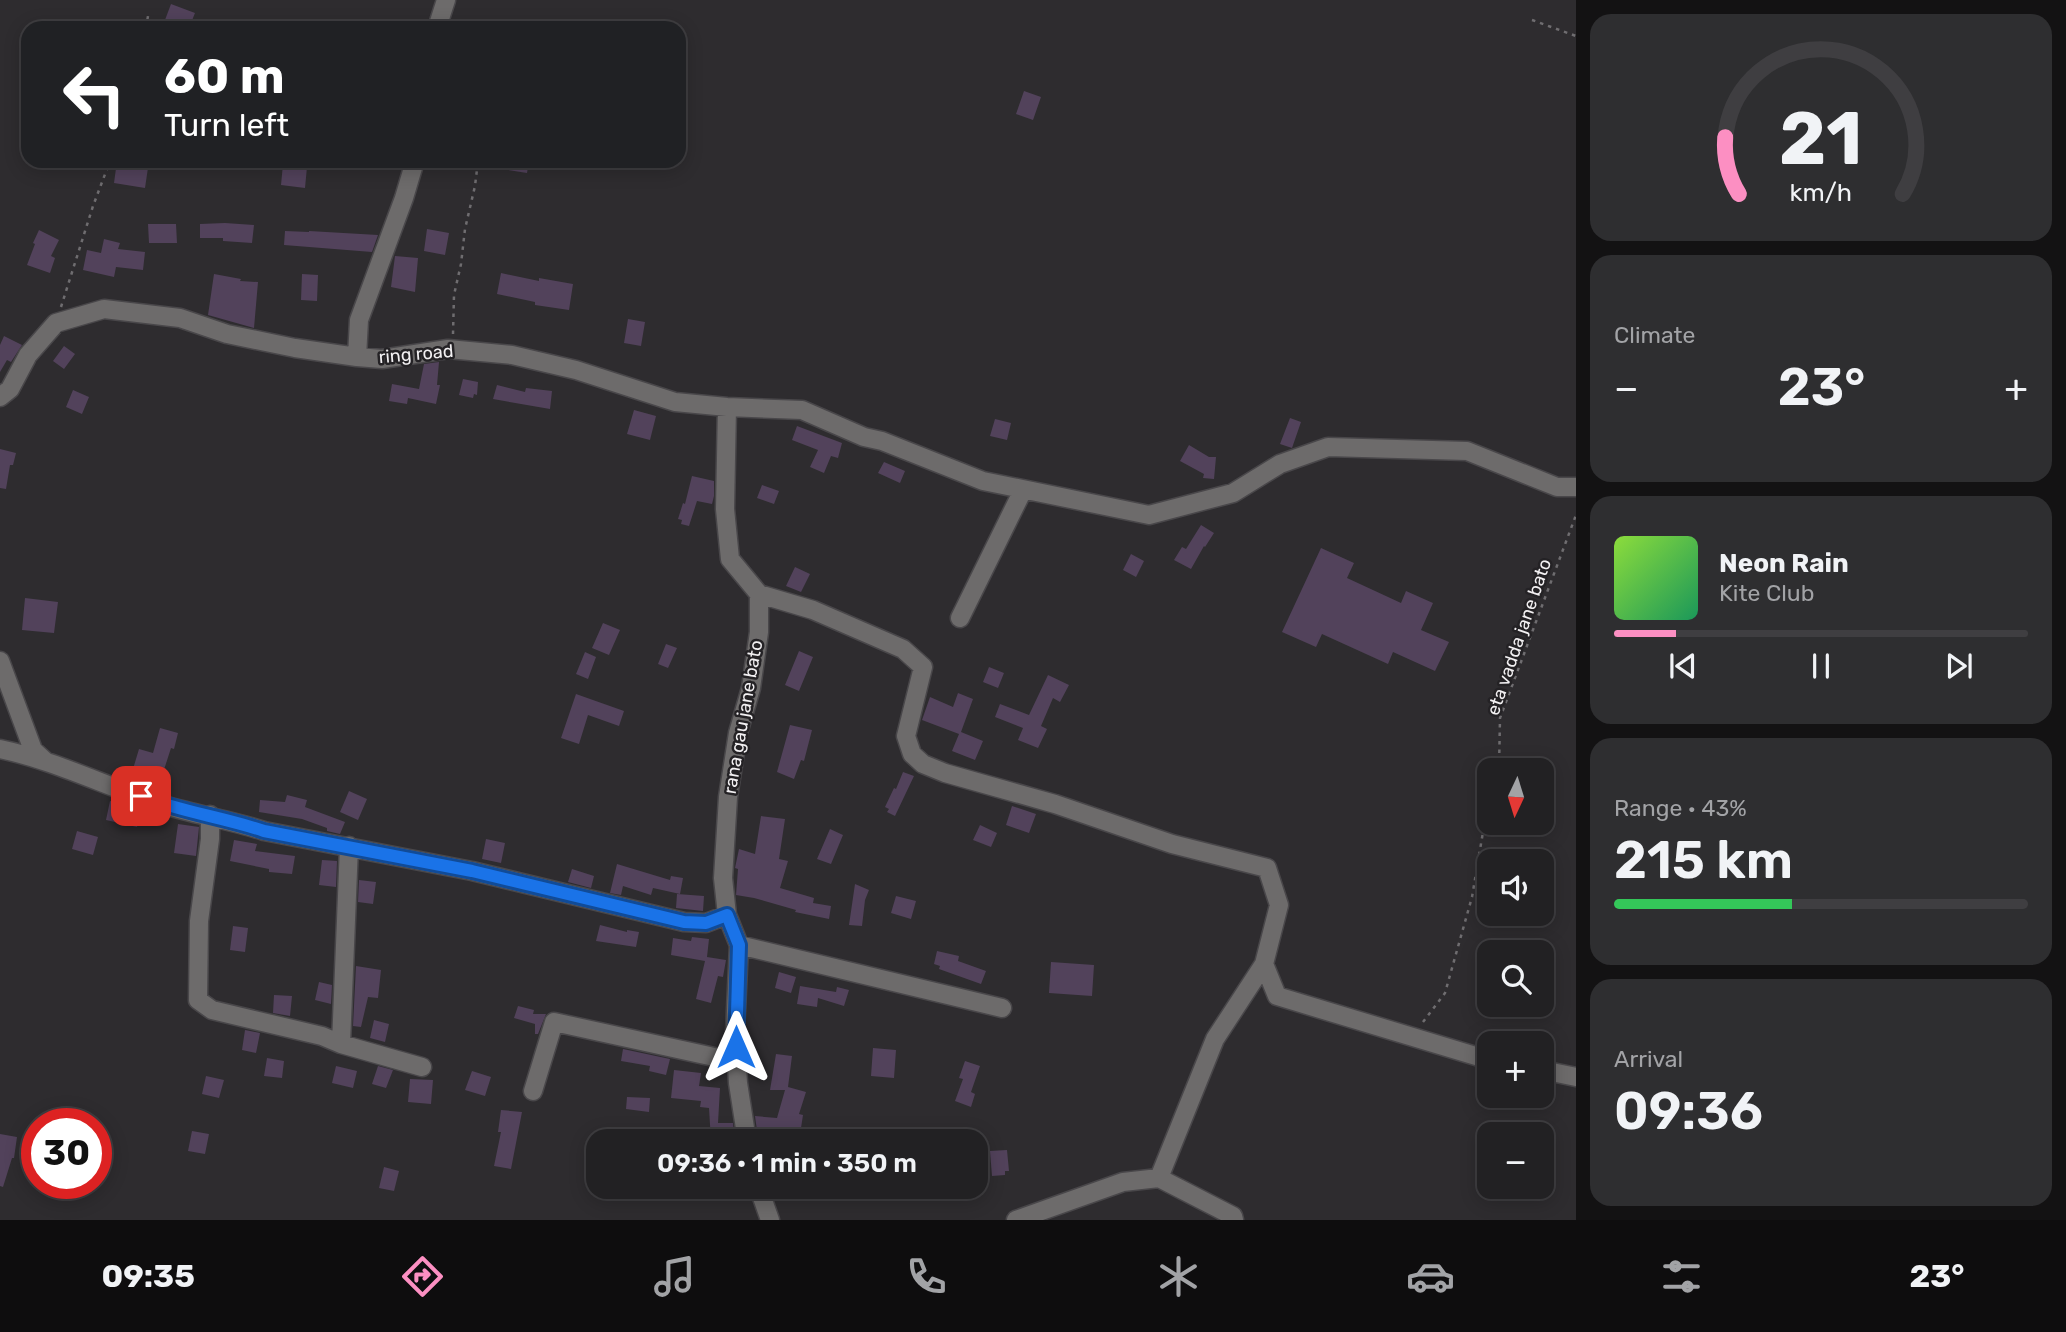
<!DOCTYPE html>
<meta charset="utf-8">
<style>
body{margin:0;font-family:Rubik,sans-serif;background:#2e2e30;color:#f1f3f6;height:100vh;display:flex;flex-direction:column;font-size:26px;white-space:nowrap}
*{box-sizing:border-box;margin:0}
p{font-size:23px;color:#a2a3a6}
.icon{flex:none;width:38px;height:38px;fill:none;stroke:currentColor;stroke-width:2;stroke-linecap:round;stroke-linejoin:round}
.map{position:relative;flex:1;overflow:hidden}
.panel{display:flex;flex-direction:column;gap:14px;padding:14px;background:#131213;width:490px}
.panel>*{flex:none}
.guide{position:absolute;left:21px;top:21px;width:665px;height:147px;border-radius:21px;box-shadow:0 4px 18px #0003,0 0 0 2px #3f3e41;background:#202124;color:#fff;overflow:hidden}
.needle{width:46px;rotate:184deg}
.buttons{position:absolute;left:1477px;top:758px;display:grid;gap:14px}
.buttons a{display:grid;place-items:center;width:77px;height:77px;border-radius:14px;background:#222123;box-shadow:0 4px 18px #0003,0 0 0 2px #3f3e41;font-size:35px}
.speed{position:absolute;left:21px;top:1108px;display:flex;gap:14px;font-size:35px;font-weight:700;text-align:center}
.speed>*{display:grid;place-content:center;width:91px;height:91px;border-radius:50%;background:#222123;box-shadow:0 4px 18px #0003,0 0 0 2px #3f3e41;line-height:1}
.speed .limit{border:10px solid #d22;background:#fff;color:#111}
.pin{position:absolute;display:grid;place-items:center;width:60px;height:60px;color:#fff;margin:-30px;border-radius:14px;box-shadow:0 4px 10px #0006}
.me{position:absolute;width:77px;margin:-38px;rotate:0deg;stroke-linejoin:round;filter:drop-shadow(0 0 5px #0008)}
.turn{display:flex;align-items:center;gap:24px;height:147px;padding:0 28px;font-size:32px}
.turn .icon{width:91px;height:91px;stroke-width:2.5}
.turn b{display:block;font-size:49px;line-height:60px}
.big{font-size:52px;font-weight:600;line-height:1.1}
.panel .tile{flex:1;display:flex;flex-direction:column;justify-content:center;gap:10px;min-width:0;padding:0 24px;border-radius:21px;background:#2e2e30}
.panel .dial{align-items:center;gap:0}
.dial svg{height:182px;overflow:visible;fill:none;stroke:#3f3e41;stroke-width:7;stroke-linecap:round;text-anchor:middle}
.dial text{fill:#f1f3f6;stroke:none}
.song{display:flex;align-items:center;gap:21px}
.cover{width:84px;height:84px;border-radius:10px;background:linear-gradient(135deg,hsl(90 70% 55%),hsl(150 70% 35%))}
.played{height:7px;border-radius:4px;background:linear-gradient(90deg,#fc8fc2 15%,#3f3e41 15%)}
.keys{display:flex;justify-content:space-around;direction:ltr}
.heat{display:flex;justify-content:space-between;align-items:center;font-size:38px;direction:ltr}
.charge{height:10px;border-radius:5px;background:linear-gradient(90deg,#34c759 43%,#3f3e41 0)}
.trip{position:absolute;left:586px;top:1129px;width:402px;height:70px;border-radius:21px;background:#222123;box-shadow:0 4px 18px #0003,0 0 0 2px #3f3e41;font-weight:600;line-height:70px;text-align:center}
.dock{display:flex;height:112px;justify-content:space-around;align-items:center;background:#0e0d0e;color:#a2a3a6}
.dock .icon{width:49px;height:49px}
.dock .on{color:#fc8fc2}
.dock b{font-size:32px;color:#f1f3f6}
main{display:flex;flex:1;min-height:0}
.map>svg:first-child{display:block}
</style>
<main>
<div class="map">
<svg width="1576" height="1220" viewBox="0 0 1576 1220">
<rect width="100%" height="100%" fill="#2e2c2f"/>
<!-- building -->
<path fill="#52425b" d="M171,4L195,13L189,28L165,20Z
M1024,91L1041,97L1033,120L1016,114Z
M117,161H149L145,188L114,183Z
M490,161H529L527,173L490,167Z
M283,164L307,167L305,188L281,185Z
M225,223L254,225L252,243L223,241V238H200V224Z
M148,224H176L177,243H149Z
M427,229L449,233L445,255L424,251Z
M39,230L59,240L51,256L55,258L50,273L27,265L35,244L33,243Z
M285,231L309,232V231L378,235L372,252L284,245Z
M104,239L120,243L118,249L145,252L143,270L116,267L114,277L83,270L87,250L101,253Z
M395,256L418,258L415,292L391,287Z
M501,273L539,281V278L573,284L569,310L535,305V302L497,294Z
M214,274L241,279L240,281L258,282L254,328L208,315Z
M302,274L318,275L317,301L301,300Z
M628,319L645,322L641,346L624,343Z
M4,336L22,345L11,362L7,360L0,372V345Z
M64,346L75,354L64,369L53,361Z
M439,362L437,385H440L436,404L408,398L407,404L389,401L392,384L419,389L424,364Z
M463,379L478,382L477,395L474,394L473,398L459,395Z
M497,385L525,392L526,388L552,391L550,409L493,399Z
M73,390L89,397L82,414L66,407Z
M634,410L656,416L650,440L627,434Z
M1290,418L1301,422L1292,448L1280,444Z
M995,419L1011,423L1007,440L990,436Z
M797,426L842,443L838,458L831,456L824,473L810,467L818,450L792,440Z
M1189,445L1209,457H1216L1214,479L1203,478L1204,474L1180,461Z
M0,449L16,453L13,465H10L6,489L0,488Z
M884,462L905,471L900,483L878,473Z
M692,476L714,481V496L712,504L697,501L689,526L681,524L682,520L678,519L683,503L685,504Z
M762,485L779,491L774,504L757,498Z
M1201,525L1214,533L1205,547L1204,546L1191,569L1174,560L1182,547L1186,549Z
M1321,548L1354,563L1347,578L1401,603L1406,591L1433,603L1421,630L1449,642L1435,671L1393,652L1388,664L1322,634L1316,647L1282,632Z
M1131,554L1144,561L1136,577L1123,570Z
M795,567L810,574L801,592L786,586Z
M25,598L58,602L54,633L22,630Z
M603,623L620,630L609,655L592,648Z
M666,644L677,648L668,668L658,664Z
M799,651L813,657L799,691L785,685Z
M585,652L596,657L588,679L576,674Z
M989,667L1004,673L998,688L983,682Z
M1048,675L1069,685L1060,702L1053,698L1041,726L1047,729L1038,748L1018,740L1023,728L995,717L1000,704L1029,715Z
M958,693L973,699L961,732L983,741L975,760L952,751L959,734L922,720L930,697L953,707Z
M576,694L624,711L619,726L588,715L579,744L561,738Z
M790,725L812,730L804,761L801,760L794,779L777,772Z
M160,728L178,733L174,749L171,748L162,776L133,769L139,749L153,753Z
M903,772L914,776L895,816L887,812L889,809L885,807L894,788L896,789Z
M349,791L367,799L358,820L340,812Z
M287,795L307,800L305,807L345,822L340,834L327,831V828L302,819L259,812L260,800L285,802Z
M110,801L140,810L137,827L106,820Z
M1012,806L1036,814L1029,833L1006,825Z
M761,816L785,819L779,859L788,861L780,888L814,898L813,903L831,906L829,919L795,912L796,910L754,898L736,895L738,869L735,868L739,849L755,854Z
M178,824L199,827L196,856L174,853Z
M980,825L997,833L991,847L973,840Z
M830,829L843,835L831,864L817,859Z
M77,831L98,837L93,855L72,849Z
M486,839L505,843L501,863L482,859Z
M234,840L257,844L255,851L295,856L292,874L269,872V869L230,861Z
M322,860L337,861L336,887L319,885Z
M617,864L670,880L671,876L683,878L680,894L653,888L651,895L623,886L621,895L610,893Z
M572,869L594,876L591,888L568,882Z
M359,880L376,882L373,904L358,902Z
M855,884L869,890L865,900L862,926L849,925Z
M677,894L704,896L703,911L676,908Z
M896,896L916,901L911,919L891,913Z
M600,925L627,932V930L639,932L636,947L596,941Z
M233,926L248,928L245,952L230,950Z
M692,937L709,939L707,957L726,960L723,977L718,976L711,1003L696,999L705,961L671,955L673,938L691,941Z
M937,951L959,956L958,961L986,971L981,984L939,969L940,966L934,964Z
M1051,962L1094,965L1092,996L1049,993Z
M356,966L381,970L378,998L368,997L361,1027L353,1026Z
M779,972L796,977L791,993L775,988Z
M319,982L332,985L331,1004L315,1000Z
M800,986L836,992L837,987L849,990L844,1006L818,998L817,1007L797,1004Z
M274,995L292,996L290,1016L273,1013Z
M518,1006L534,1010L533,1014H546L538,1034H535V1024L514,1018Z
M374,1020L389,1024L385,1042L370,1038Z
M245,1030L260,1033L256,1053L242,1050Z
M873,1048L896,1050L894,1078L871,1076Z
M623,1049L670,1059L666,1075L649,1071L650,1066L621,1061Z
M776,1054L792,1056L788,1087L806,1092L799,1114L803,1115L799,1141H777V1138H758L755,1116L777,1118L785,1090H770Z
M267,1058L284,1061L282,1078L264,1076Z
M965,1061L980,1066L971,1092L975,1094L971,1107L955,1101L963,1079L959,1078Z
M336,1066L357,1071L353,1088L332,1083Z
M378,1066L393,1070L386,1088L372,1084Z
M674,1070L701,1073L699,1086L720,1088L718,1123H733L735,1141H711L709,1108L700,1107L701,1101L671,1098Z
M472,1071L491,1077L485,1096L465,1090Z
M206,1076L224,1080L219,1098L202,1094Z
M410,1079L433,1080L431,1104L408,1102Z
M627,1097L650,1098L649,1112L626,1109Z
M501,1110L522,1112L511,1169L494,1166L501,1132H498Z
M192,1131L209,1134L205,1154L188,1151Z
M0,1134L17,1137L14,1158H12L3,1187L0,1186Z
M1007,1150L1009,1171H1005V1175L992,1176L990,1151Z
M384,1167L399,1171L394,1191L379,1188Z"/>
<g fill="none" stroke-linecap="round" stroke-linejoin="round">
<defs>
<path id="minor" d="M437,28L446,0
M357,357L359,320L404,198L415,161
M0,397L10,389L28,355L56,323L104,309L180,318L227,334L295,348L357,357L382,359L448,349L512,355L576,370L675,402L727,407L802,410L864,437L882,441L983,481L1149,515L1233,493L1280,464L1328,447L1467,451L1557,487H1576
M727,407L725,509L730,559L759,594V632L751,688L738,733L728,797L723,878L727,915L739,945L735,1032L738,1083L747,1141
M759,594L813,610L903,649L923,667L906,736L912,754L923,764L945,773L1055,804L1172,844L1267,868L1279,905L1264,964L1277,996L1489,1060
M960,618L1023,490
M0,661L33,750L45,761
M0,749C57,761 109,788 164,805C197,815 231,820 264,831L472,871L684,922L706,923L727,915
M210,815V839L199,921L198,1000L212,1010L322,1036L341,1044L422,1067
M739,945L1002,1008
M341,1044L349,846
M1542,1070L1576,1077
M533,1091L554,1022L737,1062
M1159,1178L1233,1216L1234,1220
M758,1186L770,1220
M1016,1220L1123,1182L1159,1178L1215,1039L1264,964"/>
</defs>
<!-- minor casing -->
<use href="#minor" stroke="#49474a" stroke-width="21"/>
<!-- path -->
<path stroke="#6f6d70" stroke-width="2.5" stroke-dasharray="3.5 5" stroke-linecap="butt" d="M1532,20L1576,36
M146,28L148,16
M61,307L93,206L110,161
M453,334L454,295L461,264L465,229L475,186L478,161
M1499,770L1500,718L1576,515
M1423,1022L1445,993L1472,897L1483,832L1489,819"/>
<!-- minor -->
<use href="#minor" stroke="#6d6b6b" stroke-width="18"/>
</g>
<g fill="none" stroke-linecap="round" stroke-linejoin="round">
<defs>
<path id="route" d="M141,796C181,812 223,817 264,831L472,871L684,922L706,923L727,915L739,945L736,1047"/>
</defs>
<!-- route casing -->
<use href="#route" stroke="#114b97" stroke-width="18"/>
<!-- route -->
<use href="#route" stroke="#1a73e8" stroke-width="12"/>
</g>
<g text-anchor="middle" stroke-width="5" stroke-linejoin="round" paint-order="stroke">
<!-- street labels -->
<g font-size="18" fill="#f2f0f2" stroke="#242225">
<text transform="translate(416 354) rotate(-5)" y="6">ring road</text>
<text transform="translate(1519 637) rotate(-71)" y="6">eta vadda jane bato</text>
<text transform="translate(743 717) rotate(-80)" y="6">rana gau jane bato</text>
</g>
</g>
</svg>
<div class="buttons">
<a><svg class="needle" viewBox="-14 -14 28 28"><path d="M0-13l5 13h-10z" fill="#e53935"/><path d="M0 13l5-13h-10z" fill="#a2a3a6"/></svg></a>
<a><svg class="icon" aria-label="sound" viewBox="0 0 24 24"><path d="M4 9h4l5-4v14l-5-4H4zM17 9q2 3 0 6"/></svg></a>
<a><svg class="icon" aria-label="search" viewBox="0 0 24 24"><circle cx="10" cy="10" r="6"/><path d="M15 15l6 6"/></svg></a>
<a>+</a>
<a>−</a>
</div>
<div class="speed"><div class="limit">30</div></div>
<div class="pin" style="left:141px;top:796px;background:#d93025"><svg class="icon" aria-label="arrive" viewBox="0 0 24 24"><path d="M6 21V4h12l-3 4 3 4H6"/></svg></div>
<svg class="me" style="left:736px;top:1047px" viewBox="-20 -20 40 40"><path d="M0-17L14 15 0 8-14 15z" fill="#1a73e8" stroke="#fff" stroke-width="4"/></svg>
<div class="trip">09:36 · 1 min · 350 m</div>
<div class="guide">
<div class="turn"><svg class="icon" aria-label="left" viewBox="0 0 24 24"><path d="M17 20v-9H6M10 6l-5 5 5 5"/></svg><div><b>60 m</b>Turn left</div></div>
</div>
</div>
<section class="panel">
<div class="tile dial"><svg viewBox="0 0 100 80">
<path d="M14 69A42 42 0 1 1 86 69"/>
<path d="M14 69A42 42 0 0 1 8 44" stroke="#fc8fc2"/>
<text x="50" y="56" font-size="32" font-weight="700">21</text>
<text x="50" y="72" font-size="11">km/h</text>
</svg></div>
<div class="tile"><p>Climate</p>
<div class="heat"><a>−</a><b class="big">23°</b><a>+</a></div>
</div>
<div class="tile">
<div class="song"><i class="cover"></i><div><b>Neon Rain</b><p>Kite Club</p></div></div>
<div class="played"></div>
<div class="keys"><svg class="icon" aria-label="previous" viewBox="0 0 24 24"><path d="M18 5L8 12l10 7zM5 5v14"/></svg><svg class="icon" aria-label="pause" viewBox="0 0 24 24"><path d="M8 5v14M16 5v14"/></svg><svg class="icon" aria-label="next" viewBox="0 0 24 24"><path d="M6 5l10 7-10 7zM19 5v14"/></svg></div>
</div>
<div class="tile"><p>Range · 43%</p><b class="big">215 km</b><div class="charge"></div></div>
<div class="tile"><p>Arrival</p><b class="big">09:36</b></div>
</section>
</main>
<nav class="dock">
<b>09:35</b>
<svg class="icon on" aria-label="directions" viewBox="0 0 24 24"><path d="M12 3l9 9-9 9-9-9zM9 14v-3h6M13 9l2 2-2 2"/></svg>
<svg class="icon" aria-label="music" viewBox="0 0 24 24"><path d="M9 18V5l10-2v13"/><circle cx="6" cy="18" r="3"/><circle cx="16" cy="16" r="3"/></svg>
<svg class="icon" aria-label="phone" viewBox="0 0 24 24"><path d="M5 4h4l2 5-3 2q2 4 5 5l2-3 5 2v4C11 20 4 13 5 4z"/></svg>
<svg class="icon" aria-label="climate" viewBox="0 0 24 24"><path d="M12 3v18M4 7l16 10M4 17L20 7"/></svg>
<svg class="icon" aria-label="car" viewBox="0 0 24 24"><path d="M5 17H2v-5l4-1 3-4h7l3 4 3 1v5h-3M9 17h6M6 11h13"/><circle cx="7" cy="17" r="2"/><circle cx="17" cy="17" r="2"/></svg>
<svg class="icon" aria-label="filters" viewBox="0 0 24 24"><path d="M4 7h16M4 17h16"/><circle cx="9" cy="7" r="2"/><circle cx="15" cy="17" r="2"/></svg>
<b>23°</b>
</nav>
